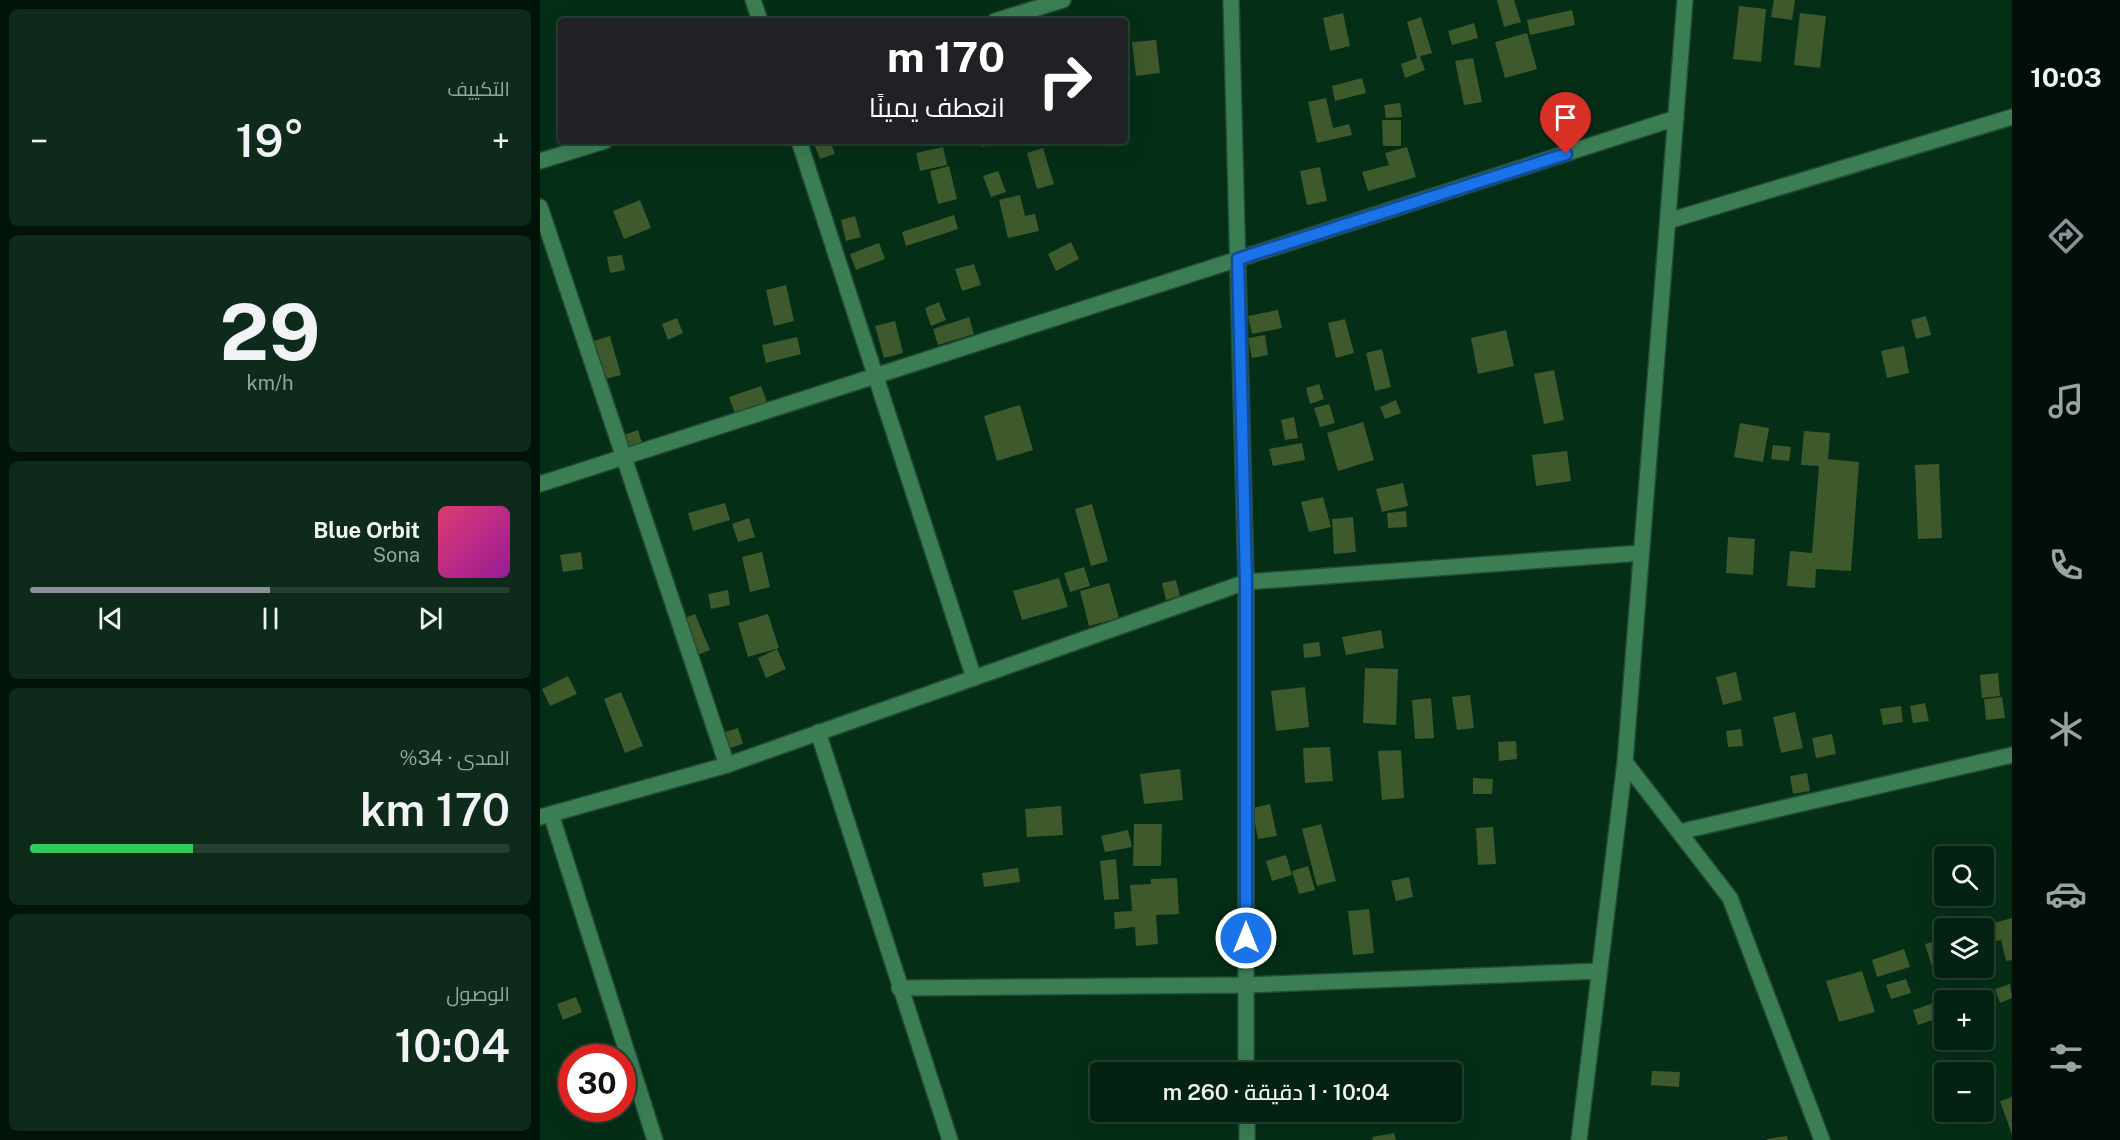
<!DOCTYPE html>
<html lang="ar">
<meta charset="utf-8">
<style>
body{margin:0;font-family:"Public Sans",Cairo,sans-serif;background:#0d2a1a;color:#f1f3f6;direction:rtl;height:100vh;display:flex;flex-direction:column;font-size:22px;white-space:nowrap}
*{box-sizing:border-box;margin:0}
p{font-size:20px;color:#97a49f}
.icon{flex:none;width:33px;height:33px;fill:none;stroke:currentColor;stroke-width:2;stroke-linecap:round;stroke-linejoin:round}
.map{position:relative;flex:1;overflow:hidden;direction:ltr}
.details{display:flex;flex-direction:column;gap:9px;padding:9px;background:#021309;width:540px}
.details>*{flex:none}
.banner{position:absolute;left:18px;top:18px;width:570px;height:126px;border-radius:6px;box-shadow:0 6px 24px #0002,0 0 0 2px #253f31;direction:rtl;background:#202124;color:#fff;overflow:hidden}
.controls{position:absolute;left:1394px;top:846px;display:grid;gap:12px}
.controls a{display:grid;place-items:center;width:60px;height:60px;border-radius:6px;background:#042211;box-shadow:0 6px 24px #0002,0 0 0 2px #253f31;font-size:30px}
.speed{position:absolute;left:18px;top:1044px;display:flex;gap:12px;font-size:30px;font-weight:700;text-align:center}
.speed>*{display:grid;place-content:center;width:78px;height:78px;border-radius:50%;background:#042211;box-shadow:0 6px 24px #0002,0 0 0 2px #253f31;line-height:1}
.speed .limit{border:9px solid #d22;background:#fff;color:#111}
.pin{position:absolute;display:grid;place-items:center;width:51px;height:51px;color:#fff;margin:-62px -26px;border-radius:50% 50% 50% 0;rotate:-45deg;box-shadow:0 0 6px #0007}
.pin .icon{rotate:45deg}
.me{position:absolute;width:66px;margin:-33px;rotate:0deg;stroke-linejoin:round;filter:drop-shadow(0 0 4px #0008)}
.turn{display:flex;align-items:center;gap:21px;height:126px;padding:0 24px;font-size:27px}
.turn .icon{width:78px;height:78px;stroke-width:2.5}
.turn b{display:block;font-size:42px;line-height:51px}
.big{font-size:45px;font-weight:600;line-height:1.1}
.details .widget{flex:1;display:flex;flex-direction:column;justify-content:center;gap:9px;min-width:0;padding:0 21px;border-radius:9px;background:#0d2a1a}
.details .dial{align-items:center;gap:0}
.dial b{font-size:78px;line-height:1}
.song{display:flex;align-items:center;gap:18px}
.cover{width:72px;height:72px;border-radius:9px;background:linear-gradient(135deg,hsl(340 70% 55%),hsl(300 70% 35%))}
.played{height:6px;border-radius:3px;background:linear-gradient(90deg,#8c9099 50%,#253f31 50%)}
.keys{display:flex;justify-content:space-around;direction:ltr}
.heat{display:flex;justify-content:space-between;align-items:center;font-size:33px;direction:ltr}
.charge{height:9px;border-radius:4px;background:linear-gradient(90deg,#34c759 34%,#253f31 0)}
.trip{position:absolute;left:550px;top:1062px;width:372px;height:60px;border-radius:6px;background:#042211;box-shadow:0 6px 24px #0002,0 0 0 2px #253f31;font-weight:600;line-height:60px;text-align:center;direction:rtl}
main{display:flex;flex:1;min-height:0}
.menu{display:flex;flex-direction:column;width:108px;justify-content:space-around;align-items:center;background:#020e07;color:#97a49f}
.menu .icon{width:42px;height:42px}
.menu .selected{color:#8c9099}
.menu b{font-size:27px;color:#f1f3f6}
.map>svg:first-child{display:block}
</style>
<main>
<nav class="menu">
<b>10:03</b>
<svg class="icon selected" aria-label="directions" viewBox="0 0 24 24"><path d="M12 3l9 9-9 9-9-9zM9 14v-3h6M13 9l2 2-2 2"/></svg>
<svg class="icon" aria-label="music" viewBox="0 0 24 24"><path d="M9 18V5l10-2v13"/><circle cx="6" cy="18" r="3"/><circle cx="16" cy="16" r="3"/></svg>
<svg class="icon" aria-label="phone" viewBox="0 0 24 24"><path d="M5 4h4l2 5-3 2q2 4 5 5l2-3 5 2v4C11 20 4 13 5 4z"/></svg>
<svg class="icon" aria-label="climate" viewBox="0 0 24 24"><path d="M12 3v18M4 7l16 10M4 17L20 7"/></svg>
<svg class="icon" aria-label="car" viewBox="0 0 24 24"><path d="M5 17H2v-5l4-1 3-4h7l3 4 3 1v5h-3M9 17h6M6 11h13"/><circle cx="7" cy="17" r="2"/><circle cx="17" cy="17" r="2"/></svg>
<svg class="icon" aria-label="filters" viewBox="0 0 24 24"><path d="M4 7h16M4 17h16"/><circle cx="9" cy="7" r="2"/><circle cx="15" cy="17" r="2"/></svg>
</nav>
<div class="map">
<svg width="1472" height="1140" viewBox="0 0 1472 1140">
<rect width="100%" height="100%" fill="#052e17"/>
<!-- building -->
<path fill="#3e592c" d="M957,0H974L981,22L964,27Z
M1234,0H1255L1252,20L1231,17Z
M1199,6L1226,9L1221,62L1193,59Z
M1032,10L1035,25L990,35L987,20Z
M803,13L810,46L790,51L783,18Z
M1260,13L1286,16L1280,68L1254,65Z
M881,17L892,53L880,56L885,70L865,78L861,64L877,58L867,22Z
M934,23L938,38L912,45L908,31Z
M987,33L997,69L965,78L955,42Z
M616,40L620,73L596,76L592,42Z
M933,58L942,102L924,105L915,61Z
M822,78L826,93L795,101L792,86Z
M786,98L793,128L809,124L812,135L777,143L768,102Z
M860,103L862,117L846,118L844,105Z
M842,120H861V146H843Z
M273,141H290L295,154L280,159Z
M440,141H460L461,142L442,147Z
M403,147L407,165L380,171L376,153Z
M867,147L876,177L828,191L822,172L849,165L845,153Z
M503,148L514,184L497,189L487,153Z
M409,166L417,199L398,204L390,171Z
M780,167L787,201L767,205L760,171Z
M458,171L466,192L451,197L443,176Z
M480,195L485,216L495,214L499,231L468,238L459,200Z
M100,200L111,228L84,239L73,211Z
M414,215L418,229L366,246L362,232Z
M315,216L321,237L306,241L301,220Z
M531,242L539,259L516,271L508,254Z
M339,243L345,259L316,270L310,254Z
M82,255L85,270L70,273L67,257Z
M434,264L441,285L422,291L415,269Z
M246,285L254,321L234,326L226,290Z
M399,302L406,320L391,326L385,308Z
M738,310L742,328L712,334L708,316Z
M1386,316L1391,335L1376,339L1371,320Z
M429,317L434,334L398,345L393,329Z
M137,318L143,333L128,340L122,324Z
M805,319L814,353L796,358L788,323Z
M355,321L363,353L344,358L335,326Z
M966,330L974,366L938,374L931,338Z
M725,335L728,355L712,358L708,338Z
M70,336L81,375L61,380L50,342Z
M257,337L261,354L226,363L222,345Z
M1364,346L1369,373L1347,378L1341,351Z
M842,349L851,387L835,391L826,353Z
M1014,370L1024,420L1004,424L994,374Z
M779,384L784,399L770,404L766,388Z
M221,386L227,402L195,414L189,397Z
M856,400L861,413L845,419L840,407Z
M789,404L795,423L780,427L774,408Z
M480,405L493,450L457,461L444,416Z
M754,417L758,438L745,440L741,420Z
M823,422L834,460L798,471L787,433Z
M1200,423L1229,428L1223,462L1194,457Z
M98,430L103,446L87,452L81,436Z
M1264,431L1290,433L1288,459L1319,462L1311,571L1276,569L1275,588L1247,586L1250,551L1272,553L1279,466L1261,465Z
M762,443L765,460L733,466L729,449Z
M1233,445L1251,447L1249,461L1231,459Z
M1027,451L1031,481L996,486L992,455Z
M1399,464L1402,538L1378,539L1375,465Z
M863,483L868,506L842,512L836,489Z
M783,497L791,527L769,532L761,502Z
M185,503L190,520L153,531L148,513Z
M552,504L568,561L551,566L535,509Z
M866,511L867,527L848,528L847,513Z
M813,517L816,552L794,554L792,519Z
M209,518L215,537L198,542L192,524Z
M1188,537L1215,539L1213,575L1186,573Z
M41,552L43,569L23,572L20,555Z
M222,552L230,587L210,592L202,557Z
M544,567L550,586L530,592L524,573Z
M519,578L528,607L482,620L473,591Z
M636,580L640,596L626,600L622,583Z
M569,583L579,618L549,626L540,591Z
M188,590L190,605L171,609L168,594Z
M155,614L170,650L155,656L140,620Z
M228,614L239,648L208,657L198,623Z
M841,630L844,648L806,655L802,637Z
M779,642L781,656L764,658L763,644Z
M237,649L246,669L226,678L218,658Z
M825,668L858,669L856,725L823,723Z
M1196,672L1202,700L1183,705L1176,677Z
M1458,673L1460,696L1442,698L1440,675Z
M28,676L37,694L10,706L2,689Z
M765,687L769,727L736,731L731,691Z
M81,692L103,746L85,753L64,699Z
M930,695L934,728L917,730L912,697Z
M1462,697L1465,718L1446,720L1444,699Z
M891,698L894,738L875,739L872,700Z
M1385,703L1389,721L1373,723L1370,706Z
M1361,706L1363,722L1343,725L1340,709Z
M1255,712L1263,748L1241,753L1233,717Z
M198,728L203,744L187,749L182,733Z
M1201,729L1203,746L1188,747L1186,731Z
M1292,734L1296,754L1276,758L1272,738Z
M976,741L977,759L959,761L958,742Z
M790,747L793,781L765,783L763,748Z
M861,750L864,798L842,800L838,751Z
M640,769L643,800L604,804L600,774Z
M1267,773L1270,791L1253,794L1250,776Z
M933,778L953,779L952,794H933Z
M730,804L737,836L718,839L712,808Z
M521,806L523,835L487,837L485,809Z
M594,824H622L621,866H593Z
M781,824L796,881L777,886L762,829Z
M953,827L956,864L938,865L936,828Z
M588,830L592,847L565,852L561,836Z
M746,855L752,875L732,881L726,861Z
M576,859L579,899L564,900L560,861Z
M768,866L775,890L759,894L752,871Z
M478,868L480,882L444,887L442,873Z
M869,877L873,897L856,901L851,881Z
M637,878L639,914L616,915L618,944L596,946L595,927L575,929L574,912L592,911L590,885L611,884V879Z
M829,909L834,953L813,955L808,911Z
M1472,918V960L1466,961L1461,940L1443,945V928H1435Z
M1404,939V968H1427L1395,977L1385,944Z
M1364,949L1370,967L1337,977L1332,960Z
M1322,971L1335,1012L1299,1022L1286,981Z
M1366,979L1371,993L1351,999L1346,985Z
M1470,984L1472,998L1460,1003L1455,989Z
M36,997L42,1012L23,1020L17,1004Z
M1408,998L1409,1000H1404V1016L1378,1025L1373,1010Z
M1112,1071L1140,1072L1139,1087L1111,1085Z
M1404,1083V1100L1400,1101L1396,1084Z
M1472,1097V1135L1460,1101Z
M854,1133L856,1140H833L832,1137Z
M1247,1136L1248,1140H1227V1139Z"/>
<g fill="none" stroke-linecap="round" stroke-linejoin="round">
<defs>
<path id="minor" d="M213,0L220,21
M691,0L706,582V1072
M455,21L523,0
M259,141L434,678
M0,161L65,141
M0,207L187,765
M1128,221L1472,117
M0,484L1136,118
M278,732L410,1140
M1085,762L1190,898L1282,1140
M11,814L115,1140
M0,817L187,765L706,582L1101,553
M1139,832L1472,755
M359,988L706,985L1059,971
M707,1112V1140
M1039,1140L1085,762L1145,0"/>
</defs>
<!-- minor casing -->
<use href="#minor" stroke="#244b35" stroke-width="18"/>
<!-- minor -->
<use href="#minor" stroke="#3b7e54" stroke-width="15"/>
</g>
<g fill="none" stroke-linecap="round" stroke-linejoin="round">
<defs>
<path id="route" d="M706,938V582L698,259L1026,154"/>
</defs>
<!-- route casing -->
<use href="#route" stroke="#114b97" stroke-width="15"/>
<!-- route -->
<use href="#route" stroke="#1a73e8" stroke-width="10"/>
</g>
</svg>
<div class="controls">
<a><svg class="icon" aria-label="search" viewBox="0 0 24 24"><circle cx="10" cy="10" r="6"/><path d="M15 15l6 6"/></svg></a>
<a><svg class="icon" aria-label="layers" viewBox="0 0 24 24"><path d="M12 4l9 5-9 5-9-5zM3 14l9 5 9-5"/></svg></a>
<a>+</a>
<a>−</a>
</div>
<div class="speed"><div class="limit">30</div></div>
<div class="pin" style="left:1026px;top:154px;background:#d93025"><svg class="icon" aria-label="arrive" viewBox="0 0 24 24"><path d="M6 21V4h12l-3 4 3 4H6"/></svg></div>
<svg class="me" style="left:706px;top:938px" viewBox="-20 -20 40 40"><circle r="17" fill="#1a73e8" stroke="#fff" stroke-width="3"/><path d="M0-11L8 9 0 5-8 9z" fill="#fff"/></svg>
<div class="trip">10:04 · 1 دقيقة · 260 m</div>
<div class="banner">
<div class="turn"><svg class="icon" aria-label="right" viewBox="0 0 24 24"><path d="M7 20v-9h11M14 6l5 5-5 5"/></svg><div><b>170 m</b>انعطف يمينًا</div></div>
</div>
</div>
<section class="details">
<div class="widget"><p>التكييف</p>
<div class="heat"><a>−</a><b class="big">19°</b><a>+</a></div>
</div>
<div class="widget dial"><b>29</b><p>km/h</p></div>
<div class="widget">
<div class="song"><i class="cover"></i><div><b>Blue Orbit</b><p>Sona</p></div></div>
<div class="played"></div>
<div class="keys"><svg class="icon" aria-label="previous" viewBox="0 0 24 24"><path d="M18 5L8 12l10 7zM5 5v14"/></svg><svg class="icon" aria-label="pause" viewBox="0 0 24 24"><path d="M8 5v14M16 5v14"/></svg><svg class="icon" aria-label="next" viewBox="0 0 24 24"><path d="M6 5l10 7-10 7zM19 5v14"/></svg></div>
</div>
<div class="widget"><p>المدى · 34%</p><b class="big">170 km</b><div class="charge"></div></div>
<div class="widget"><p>الوصول</p><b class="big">10:04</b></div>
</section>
</main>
